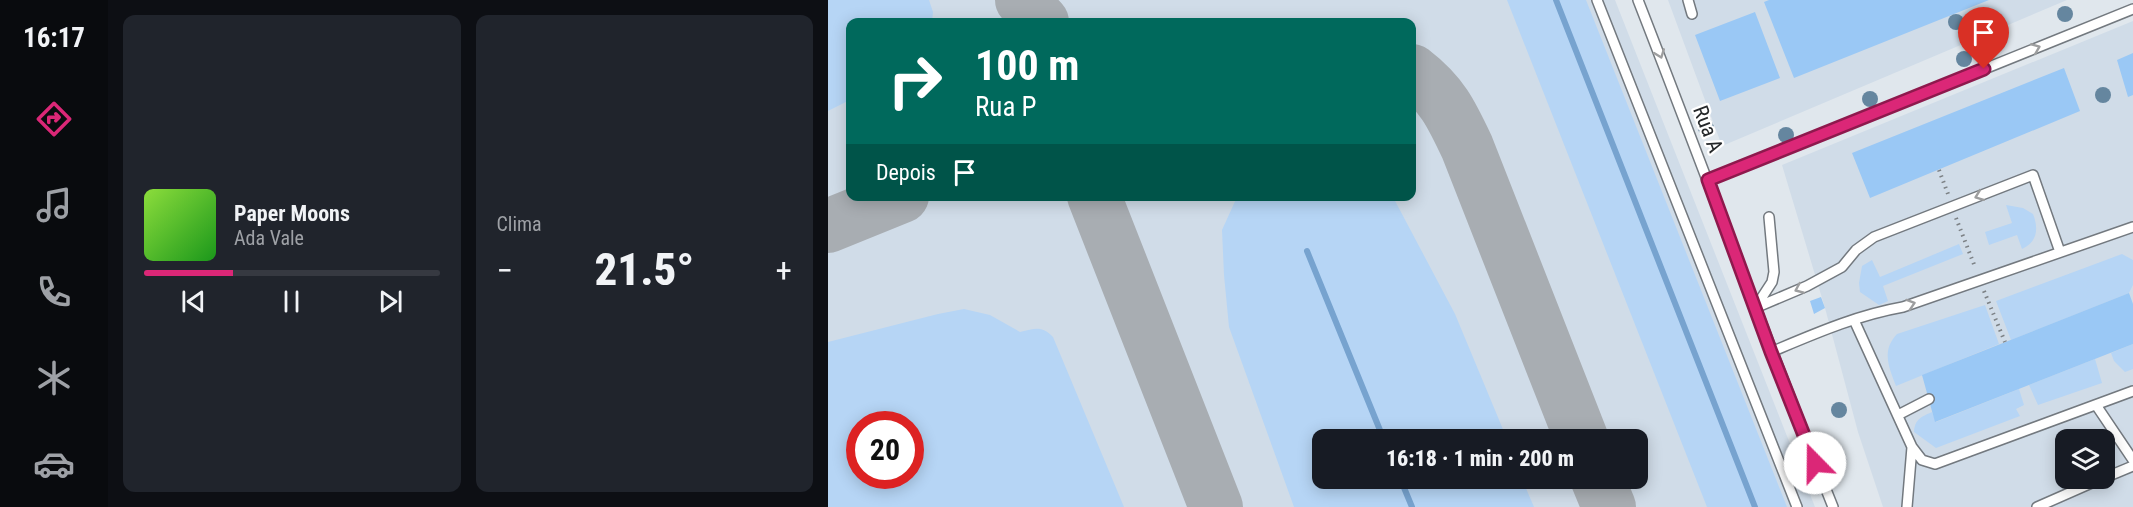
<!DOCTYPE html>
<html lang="pt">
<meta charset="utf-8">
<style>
body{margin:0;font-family:"Roboto Condensed",sans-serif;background:#20242c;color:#f1f3f6;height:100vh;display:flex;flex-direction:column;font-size:22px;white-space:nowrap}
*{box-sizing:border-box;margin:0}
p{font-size:20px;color:#9ea1a6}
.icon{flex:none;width:33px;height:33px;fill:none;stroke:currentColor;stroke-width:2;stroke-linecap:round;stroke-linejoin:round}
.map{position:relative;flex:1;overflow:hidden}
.drawer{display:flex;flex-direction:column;gap:15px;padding:15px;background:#0d0f14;width:720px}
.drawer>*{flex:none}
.top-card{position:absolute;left:18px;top:18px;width:570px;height:183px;border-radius:12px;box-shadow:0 3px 15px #0003;background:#00695c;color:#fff;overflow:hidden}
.controls{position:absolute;left:1227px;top:429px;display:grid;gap:12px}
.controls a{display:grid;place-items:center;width:60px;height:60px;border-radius:12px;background:#171b24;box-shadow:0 3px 15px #0003;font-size:30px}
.speed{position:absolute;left:18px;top:411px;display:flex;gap:12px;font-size:30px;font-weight:700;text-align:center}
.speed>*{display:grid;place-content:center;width:78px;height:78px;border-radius:50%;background:#171b24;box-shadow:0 3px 15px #0003;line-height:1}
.speed .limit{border:9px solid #d22;background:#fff;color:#111}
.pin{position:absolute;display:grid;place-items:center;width:51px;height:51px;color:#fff;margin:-62px -26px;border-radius:50% 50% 50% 0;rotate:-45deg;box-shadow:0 0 6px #0007}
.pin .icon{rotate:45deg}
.me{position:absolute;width:66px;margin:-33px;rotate:338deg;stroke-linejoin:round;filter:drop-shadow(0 0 4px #0008)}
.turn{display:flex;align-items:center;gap:21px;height:126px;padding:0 30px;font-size:27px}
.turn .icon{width:78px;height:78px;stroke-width:2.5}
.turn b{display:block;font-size:42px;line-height:51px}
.then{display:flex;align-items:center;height:57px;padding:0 30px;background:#0003;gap:12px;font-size:22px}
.big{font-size:45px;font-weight:800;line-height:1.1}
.drawer .widget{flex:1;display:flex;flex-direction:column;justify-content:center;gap:9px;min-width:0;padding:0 21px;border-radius:12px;background:#20242c}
.song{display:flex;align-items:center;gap:18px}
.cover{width:72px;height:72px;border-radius:9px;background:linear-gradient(135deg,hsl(90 70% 55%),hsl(120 70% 35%))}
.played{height:6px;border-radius:3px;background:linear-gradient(90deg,#db2777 30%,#363941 30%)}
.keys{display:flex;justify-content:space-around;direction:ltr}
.heat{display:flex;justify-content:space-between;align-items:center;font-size:33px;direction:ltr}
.drawer .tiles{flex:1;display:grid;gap:15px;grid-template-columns:repeat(2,1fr)}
.trip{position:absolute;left:484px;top:429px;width:336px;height:60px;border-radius:12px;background:#171b24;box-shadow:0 3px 15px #0003;font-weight:800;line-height:60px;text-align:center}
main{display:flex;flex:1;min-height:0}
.menu{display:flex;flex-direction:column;width:108px;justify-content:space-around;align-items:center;background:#090b0e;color:#9ea1a6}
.menu .icon{width:42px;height:42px}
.menu .selected{color:#db2777}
.menu b{font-size:27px;color:#f1f3f6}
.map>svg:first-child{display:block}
</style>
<main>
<nav class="menu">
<b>16:17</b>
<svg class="icon selected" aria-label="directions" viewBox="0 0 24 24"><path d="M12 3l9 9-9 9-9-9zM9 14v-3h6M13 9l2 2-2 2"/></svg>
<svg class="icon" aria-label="music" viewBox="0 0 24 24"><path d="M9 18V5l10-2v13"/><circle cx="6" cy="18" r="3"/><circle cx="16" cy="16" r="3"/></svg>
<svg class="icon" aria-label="phone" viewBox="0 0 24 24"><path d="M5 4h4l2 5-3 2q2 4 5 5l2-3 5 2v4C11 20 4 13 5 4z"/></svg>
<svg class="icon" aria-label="climate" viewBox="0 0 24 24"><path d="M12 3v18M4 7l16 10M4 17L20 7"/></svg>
<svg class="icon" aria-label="car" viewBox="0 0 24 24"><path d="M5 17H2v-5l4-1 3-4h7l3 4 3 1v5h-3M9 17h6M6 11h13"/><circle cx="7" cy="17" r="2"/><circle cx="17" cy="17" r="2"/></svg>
</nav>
<section class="drawer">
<div class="tiles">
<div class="widget">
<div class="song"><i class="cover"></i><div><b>Paper Moons</b><p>Ada Vale</p></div></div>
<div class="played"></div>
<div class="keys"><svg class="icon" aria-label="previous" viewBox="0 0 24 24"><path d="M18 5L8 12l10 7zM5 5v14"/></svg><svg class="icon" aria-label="pause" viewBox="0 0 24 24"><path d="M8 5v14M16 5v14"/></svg><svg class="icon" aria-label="next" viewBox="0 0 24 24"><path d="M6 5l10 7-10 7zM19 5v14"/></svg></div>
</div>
<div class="widget"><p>Clima</p>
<div class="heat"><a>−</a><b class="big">21.5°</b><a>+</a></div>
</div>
</div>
</section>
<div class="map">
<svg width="1305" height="507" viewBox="0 0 1305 507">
<rect width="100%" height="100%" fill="#e0e7ed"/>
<!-- built -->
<path fill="#d0dce8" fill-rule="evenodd" d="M0,0H787L987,507H0ZM22,22H584V196H22ZM32,424H82V476H32ZM495,440H810V478H495Z
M840,0H1239L894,146Z
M1305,21V507H1055L1030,432L997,308L954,165ZM1238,440H1276V478H1238Z"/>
<!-- green -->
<path fill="#b6d5f5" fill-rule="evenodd" d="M0,0H101L105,12L104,22H22V100L0,111Z
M679,0H758L959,507H879Z
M409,197H565L627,314L679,439L495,440V478L694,479L706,507H466L401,327L396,275L394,230Z
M1178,205L1195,208L1205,214C1211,229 1209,242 1194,249L1189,235L1161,245L1157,232L1184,223Z
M1131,244L1135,254L1055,286L1060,301L1051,305L1032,292L1031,283L1034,266L1044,260L1052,277Z
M1294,254L1305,260V285L1301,293L1183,340L1168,301Z
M1157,305L1171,344L1068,386C1061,367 1053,351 1069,334Z
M136,309L162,315L192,332C207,329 213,325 225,337L296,507H0V342L110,314ZM32,424H82V476H32Z
M1305,344V369L1297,372L1286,361L1283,353Z
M1267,359L1274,383L1210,405L1201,385Z
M1191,389L1196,405L1188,409L1192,416L1108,448L1086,432C1087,419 1093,417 1104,412L1108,422Z"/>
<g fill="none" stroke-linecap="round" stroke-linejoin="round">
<!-- stream -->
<path stroke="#77a3cf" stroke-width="6" d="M728,0L927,507
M479,251L556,440
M572,478L584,507"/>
<!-- taxiway -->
<path stroke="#a8adb2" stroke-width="54" d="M194,0L214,22
M584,71C614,94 623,113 639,147L754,440
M266,196L388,507
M0,226L74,196
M769,478L781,507"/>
</g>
<!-- building -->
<path fill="#9ac8f5" d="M941,0H1161L966,78L936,2Z
M927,12L952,78L892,101L867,35Z
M1305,53V95L1300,97L1289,60Z
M1236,68L1252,111L1042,198L1024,153Z
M1301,293L1305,304V344L1107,422L1094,375Z
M993,297L997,308L986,314L982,301Z"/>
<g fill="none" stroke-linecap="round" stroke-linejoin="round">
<defs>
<path id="lane" d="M769,0L969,507
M810,0C876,169 938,339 1005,507
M860,0L864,14
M881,180L1305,9
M927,308L979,286L1014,267L1028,250L1046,237L1205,175L1232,252
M927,308L944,282L946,272L941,217
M1026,320L1084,447L1094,460L1107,464L1305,391
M943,352C986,334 1029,315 1075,307L1305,227
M1268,405L1305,460
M1070,415L1101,399
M1276,478L1305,466
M1079,507L1084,447
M1209,507L1275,478"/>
</defs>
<!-- lane casing -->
<use href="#lane" stroke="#73797f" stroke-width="12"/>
<!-- path -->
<path stroke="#7c8185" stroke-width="4" stroke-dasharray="1.5 4.5" stroke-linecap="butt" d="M1111,170L1120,194
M1128,218L1147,267
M1156,291L1177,342"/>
<!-- lane -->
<use href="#lane" stroke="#fff" stroke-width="9"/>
</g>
<!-- trees -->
<g fill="#65869f">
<circle cx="1237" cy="14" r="8"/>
<circle cx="1128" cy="22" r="8"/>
<circle cx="1136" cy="59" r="8"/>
<circle cx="1275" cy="95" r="8"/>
<circle cx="1042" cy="99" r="8"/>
<circle cx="878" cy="128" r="8"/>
<circle cx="958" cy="135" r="8"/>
<circle cx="1011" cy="410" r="8"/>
</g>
<!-- one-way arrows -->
<defs><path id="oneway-chevron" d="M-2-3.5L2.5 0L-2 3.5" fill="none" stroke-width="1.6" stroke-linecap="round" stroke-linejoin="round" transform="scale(1.5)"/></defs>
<g stroke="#9d9e9f">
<use href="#oneway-chevron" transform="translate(1208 48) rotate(-22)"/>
<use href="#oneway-chevron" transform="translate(832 54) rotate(69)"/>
<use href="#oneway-chevron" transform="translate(1151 196) rotate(159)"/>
<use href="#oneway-chevron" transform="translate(971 289) rotate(157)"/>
<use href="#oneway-chevron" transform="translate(1083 304) rotate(-18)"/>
</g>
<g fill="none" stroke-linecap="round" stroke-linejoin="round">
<defs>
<path id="route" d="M987,463L943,352L880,180L1156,69"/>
</defs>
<!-- route casing -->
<use href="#route" stroke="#8e194d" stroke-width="15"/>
<!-- route -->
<use href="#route" stroke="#db2777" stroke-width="10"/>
</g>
<g text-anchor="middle" stroke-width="4.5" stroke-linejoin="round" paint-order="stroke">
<!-- street labels -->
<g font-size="21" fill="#25282a" stroke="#fff">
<text transform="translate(880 129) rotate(69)" y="7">Rua A</text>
</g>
</g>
</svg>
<div class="controls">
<a><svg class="icon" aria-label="layers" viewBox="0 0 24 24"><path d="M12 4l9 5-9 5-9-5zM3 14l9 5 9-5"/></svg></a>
</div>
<div class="speed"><div class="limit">20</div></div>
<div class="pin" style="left:1156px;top:69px;background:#d93025"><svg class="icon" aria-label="arrive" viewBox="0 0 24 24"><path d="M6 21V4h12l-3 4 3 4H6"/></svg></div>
<svg class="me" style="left:987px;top:463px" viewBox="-20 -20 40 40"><circle r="19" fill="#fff"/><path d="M0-13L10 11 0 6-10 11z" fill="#db2777"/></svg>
<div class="trip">16:18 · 1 min · 200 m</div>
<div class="top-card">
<div class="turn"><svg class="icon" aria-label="right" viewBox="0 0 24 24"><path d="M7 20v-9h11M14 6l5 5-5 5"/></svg><div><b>100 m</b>Rua P</div></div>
<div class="then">Depois<svg class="icon" aria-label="arrive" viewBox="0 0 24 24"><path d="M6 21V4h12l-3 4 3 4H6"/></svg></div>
</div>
</div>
</main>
